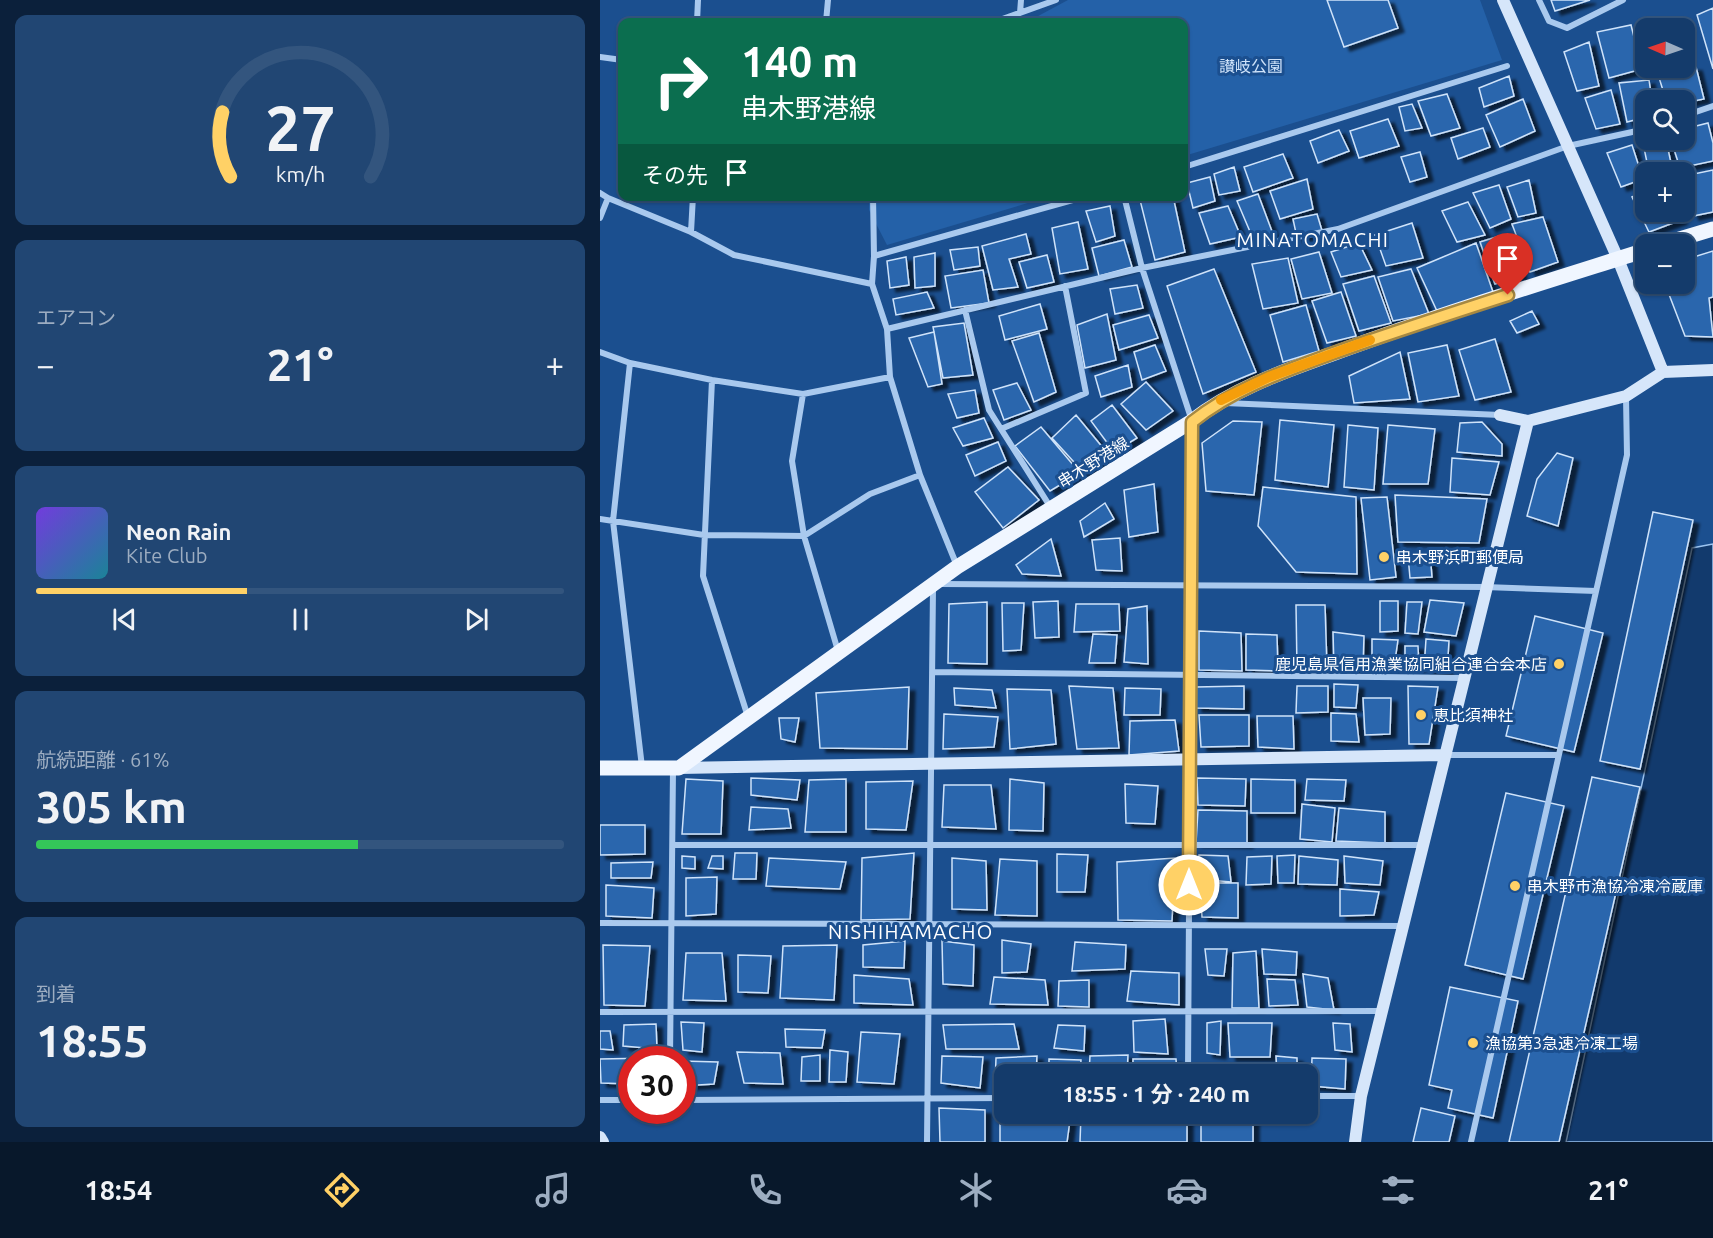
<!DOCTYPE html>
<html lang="ja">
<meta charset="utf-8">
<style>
body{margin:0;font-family:Ubuntu,"Noto Sans JP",sans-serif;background:#214673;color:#f1f3f6;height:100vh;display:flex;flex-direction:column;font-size:22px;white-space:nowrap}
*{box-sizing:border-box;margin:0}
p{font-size:20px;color:#9dadc1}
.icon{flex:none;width:33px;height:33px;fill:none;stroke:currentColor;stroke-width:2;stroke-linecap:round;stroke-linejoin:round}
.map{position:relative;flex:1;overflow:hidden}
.panel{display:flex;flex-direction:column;gap:15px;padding:15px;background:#0b203b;width:600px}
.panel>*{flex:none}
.top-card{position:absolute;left:18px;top:18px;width:570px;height:183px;border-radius:12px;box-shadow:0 2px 4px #0004,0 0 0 2px #33557e;background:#0b6e4f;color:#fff;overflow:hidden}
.needle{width:39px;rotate:272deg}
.tools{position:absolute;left:1035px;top:18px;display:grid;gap:12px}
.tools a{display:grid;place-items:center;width:60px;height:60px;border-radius:12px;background:#143b6b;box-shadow:0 2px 4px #0004,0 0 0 2px #33557e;font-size:30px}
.speed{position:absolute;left:18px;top:1046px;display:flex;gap:12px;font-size:30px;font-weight:700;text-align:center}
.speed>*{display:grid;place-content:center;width:78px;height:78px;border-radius:50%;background:#143b6b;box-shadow:0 2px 4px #0004,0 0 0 2px #33557e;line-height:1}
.speed .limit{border:9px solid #d22;background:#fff;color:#111}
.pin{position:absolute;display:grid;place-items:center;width:51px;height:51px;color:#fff;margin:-62px -26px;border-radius:50% 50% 50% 0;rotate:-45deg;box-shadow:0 0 6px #0007}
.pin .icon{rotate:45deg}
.me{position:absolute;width:66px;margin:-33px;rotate:0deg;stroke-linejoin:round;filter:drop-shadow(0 0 4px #0008)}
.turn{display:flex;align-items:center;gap:21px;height:126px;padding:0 24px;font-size:27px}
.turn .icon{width:78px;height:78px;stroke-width:2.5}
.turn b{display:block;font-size:42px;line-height:51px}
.then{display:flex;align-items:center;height:57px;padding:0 24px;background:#0003;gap:12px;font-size:22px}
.big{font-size:45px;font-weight:700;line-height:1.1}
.panel .card{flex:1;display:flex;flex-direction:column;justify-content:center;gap:9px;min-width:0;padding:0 21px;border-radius:12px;background:#214673}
.panel .dial{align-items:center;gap:0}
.dial svg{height:156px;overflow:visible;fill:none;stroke:#33557e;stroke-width:7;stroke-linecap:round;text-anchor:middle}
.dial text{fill:#f1f3f6;stroke:none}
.song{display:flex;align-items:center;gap:18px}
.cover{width:72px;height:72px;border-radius:9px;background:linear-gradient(135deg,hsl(260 70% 55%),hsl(190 70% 35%))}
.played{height:6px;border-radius:3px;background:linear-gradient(90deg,#ffd166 40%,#33557e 40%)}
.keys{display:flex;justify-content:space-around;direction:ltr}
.heat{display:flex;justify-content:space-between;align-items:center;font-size:33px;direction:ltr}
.charge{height:9px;border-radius:4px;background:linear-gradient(90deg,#34c759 61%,#33557e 0)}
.trip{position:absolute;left:394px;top:1064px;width:324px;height:60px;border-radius:12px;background:#143b6b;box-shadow:0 2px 4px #0004,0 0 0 2px #33557e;font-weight:700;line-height:60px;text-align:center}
.tab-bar{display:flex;height:96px;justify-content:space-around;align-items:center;background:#08182b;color:#9dadc1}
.tab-bar .icon{width:42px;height:42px}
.tab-bar .selected{color:#ffd166}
.tab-bar b{font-size:27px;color:#f1f3f6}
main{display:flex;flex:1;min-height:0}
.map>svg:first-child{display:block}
</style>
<main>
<section class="panel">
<div class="card dial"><svg viewBox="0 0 100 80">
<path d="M14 69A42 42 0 1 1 86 69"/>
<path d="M14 69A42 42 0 0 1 10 36" stroke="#ffd166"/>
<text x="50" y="56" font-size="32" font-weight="700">27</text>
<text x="50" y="72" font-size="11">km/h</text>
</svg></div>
<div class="card"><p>エアコン</p>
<div class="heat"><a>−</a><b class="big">21°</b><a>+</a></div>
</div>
<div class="card">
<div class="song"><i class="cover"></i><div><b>Neon Rain</b><p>Kite Club</p></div></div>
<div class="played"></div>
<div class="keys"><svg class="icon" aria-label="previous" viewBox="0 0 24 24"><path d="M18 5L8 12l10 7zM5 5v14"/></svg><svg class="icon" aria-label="pause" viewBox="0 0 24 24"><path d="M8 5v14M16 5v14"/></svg><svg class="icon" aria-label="next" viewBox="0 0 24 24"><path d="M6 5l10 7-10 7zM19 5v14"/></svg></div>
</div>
<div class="card"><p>航続距離 · 61%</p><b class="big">305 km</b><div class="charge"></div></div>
<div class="card"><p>到着</p><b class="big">18:55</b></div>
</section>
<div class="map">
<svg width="1113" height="1142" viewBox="0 0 1113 1142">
<defs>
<filter id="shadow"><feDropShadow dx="6" dy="4" stdDeviation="1.5" flood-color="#0009"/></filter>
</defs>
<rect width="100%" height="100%" fill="#1b4f8f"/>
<!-- green -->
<path fill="#2461a8" d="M468,0H880L902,60L584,156V22H427Z
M269,197H448L287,245L269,210Z"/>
<!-- water -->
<path fill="#123a6d" stroke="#9cc4f0" stroke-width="1.5" d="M1113,544V1142H966L1092,548Z"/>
<!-- building -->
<path fill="#2a66ad" stroke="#cfe3fa" stroke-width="1.5" filter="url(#shadow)" d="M727,0H788L798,28L744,47Z
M951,0H990L955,11Z
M1113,8V69L1097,15Z
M1031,25L1042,69L1009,78L997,32Z
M989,42L999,86L977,91L964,52Z
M1096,67L1104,99L1084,103V100H1066L1056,68Z
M909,76L914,96L884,107L879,88Z
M1049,80L1052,100H1046V117L1027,122L1019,83Z
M1011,90L1020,124L996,129L985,98Z
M847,94L860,128L831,136L818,101Z
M923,99L935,131L900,147L886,115Z
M812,104L822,128L805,131L799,107Z
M788,119L799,146L759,158L750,131Z
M1108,123L1113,143V161L1080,168L1071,140H1084V129Z
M883,128L890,147L858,159L851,138Z
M739,130L749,151L718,163L710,141Z
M1066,140L1073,172H1049L1044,148Z
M1032,145L1043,179L1021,187L1007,153Z
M820,152L827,177L810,182L801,157Z
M683,154L693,178L653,192L644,167Z
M634,167L640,191L619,195L614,174Z
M1113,170V212L1093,216L1084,176Z
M610,177L615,201L593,208L587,183Z
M707,179L713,209L680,219L670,191Z
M929,180L936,213L918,217L907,187Z
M899,185L911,219L890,228L873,193Z
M1046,191V212H1077L1081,220L1049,232L1032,197Z
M658,194L673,234L654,241L637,201Z
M539,196H573L585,252L555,260Z
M868,202L885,235L857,242L842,211Z
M510,206L515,236L496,242L486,211Z
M628,206L641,237L610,244L599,213Z
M717,214L723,234L697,238L693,219Z
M943,217L958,262L930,272L912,224Z
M478,222L488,269L460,274L452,228Z
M812,223L823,258L786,266L775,235Z
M426,234L431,254L409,259L418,287L393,290L382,246Z
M903,235L921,275L895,284L880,242Z
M524,240L532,267L499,276L492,248Z
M759,243L772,270L741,277L731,252Z
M876,243L893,292L837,311L817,268Z
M378,247L380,266L354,270L350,250Z
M1113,251V297L1109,298L1113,337L1085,336L1065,284H1084V260Z
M719,252L732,293L702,299L691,259Z
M335,253V286L315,288L314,257Z
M447,255L454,282L427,288L419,262Z
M306,257L309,285L290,288L287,261Z
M688,258L698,303L663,309L652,264Z
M614,269L656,372L603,394L567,286Z
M811,269L829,314L793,321L778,277Z
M383,270L389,303L351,308L345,276Z
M774,276L791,323L759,331L743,284Z
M537,285L543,308L515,314L510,289Z
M327,292L334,308L296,315L293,299Z
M741,292L756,336L727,343L712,301Z
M440,304L447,329L405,340L399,316Z
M706,305L719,351L683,362L670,315Z
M932,311L939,324L917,333L910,321Z
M507,314L516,360L485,368L477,325Z
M549,315L558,338L519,350L513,325Z
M364,323L373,375L343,378L333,327Z
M334,332L342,384L328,387L309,338Z
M439,333L456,392L434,402L412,341Z
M895,339L911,392L875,400L859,350Z
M555,345L566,371L542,380L534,352Z
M847,345L859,396L818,402L808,353Z
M800,352L810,399L754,403L749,376Z
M528,365L532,387L501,397L495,376Z
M546,382L573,411L546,430L521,404Z
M417,383L431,410L404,420L393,390Z
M375,390L379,413L357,418L348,394Z
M512,405L537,438L514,452L491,421Z
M476,415L508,454L484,473L452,438Z
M384,418L393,438L363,446L353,428Z
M680,420L734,425L728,487L675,480Z
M633,421L662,422L654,495L606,491L602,443Z
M882,422L902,444V456L857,452L860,423Z
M748,425L778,428L774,490L744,487Z
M788,425L835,429L828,484H783Z
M441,427L480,473L450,491L415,446Z
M398,442L406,461L375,476L366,455Z
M957,453L973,458L958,526L927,516L937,479Z
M852,458L899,462L890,495L850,492Z
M408,467L439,500L403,528L375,492Z
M554,484L558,532L529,537L524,490Z
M663,487L756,497L757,574L696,572L658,526Z
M795,495L887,499L879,543L798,542Z
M787,497L796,577L770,580L761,498Z
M505,503L514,519L484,537L480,521Z
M1053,512L1093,520L1040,769L1000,761Z
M520,538L522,571L496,570L492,540Z
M451,539L461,576L422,574L416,565Z
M830,554L832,577L810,578L808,556Z
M830,600L864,603L856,636L824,632Z
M458,601L459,637L435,638L433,602Z
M780,601H798V631L780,632Z
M387,602V664L348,663L349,604Z
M807,602H822L818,634L805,633Z
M402,603H424L421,650L403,651Z
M476,604H519L520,631L474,632Z
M696,605H725L727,668L697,669Z
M547,606L548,664L524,662L528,609Z
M935,616L1003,633L974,752L906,736Z
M599,631L641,633L642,671L599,670Z
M733,632L764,636L763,668H734Z
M493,634L517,635L515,663H489Z
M646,634L677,635L678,671L646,670Z
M772,639L798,640L794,667L772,666Z
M826,639L849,641L847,671L824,669Z
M805,646H818L819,668L805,666Z
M734,684L758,685L756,708L734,707Z
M469,686L513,688L519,748L477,749Z
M644,686V709L596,708V687Z
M697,686H728V712L696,713Z
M808,686L838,687L829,744H809Z
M309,687L307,749L220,748L216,693Z
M354,688L392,690L396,708L355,705Z
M525,688L561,689L560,715H524Z
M407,689L451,690L456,744L410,749Z
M763,698H791L790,734L765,735Z
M731,713L756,714L759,742L731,741Z
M344,714L398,717L394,747L343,749Z
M599,715H649V746L601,747Z
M657,716H693L694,749L658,747Z
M179,718H199L195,742L181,739Z
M575,720L579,751L529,755L530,721Z
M992,777L1040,787L959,1142H909Z
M151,778L200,780L197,800L151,795Z
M597,778L646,779L645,806L598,805Z
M86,779L123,781L121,834H82Z
M246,779V832H205L209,780Z
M410,779L444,783L443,831L409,830Z
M651,779L695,780V813H651Z
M707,779L746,780L744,801L705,800Z
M313,781L306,830L266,829V782Z
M525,784L558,786L555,824L526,823Z
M344,785H391L396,829L342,827Z
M906,793L964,806L923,979L865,965Z
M702,804L735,808L732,842L700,839Z
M151,807L188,809L191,828L149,830Z
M739,808L785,812V843L736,841Z
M598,810L647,811V844L596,843Z
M0,825H45V854L0,855Z
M135,853H157L156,879H133Z
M314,853L310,919L261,920L262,858Z
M457,854L488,855L485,892H457Z
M599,855L628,856L631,882L597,879Z
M695,855L694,883H678L677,856Z
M82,856L95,857V869L82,868Z
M112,856H123V869L108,868Z
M672,856L671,884L646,885L647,857Z
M699,856L738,860L737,885L698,884Z
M744,856L783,861L780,885L745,883Z
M169,858L246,862L240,889L166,886Z
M352,858L386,861L387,910L352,909Z
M575,858L572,921L518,920L517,862Z
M400,859L437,861V916L395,915Z
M53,862L51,878H11V863Z
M117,877L116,914L86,916V878Z
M600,883H638V918L602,917Z
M6,885L54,888L52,918L6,916Z
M740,889L779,892L774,915L740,916Z
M402,940L431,944L427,972L402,973Z
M305,941L304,968L263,967V945Z
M342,941L374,945L373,986L343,984Z
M475,942L526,945L525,969L472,971Z
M3,945L50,946L45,1006L4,1005Z
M237,945L234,1000L180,998L183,946Z
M605,949H627L624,976L608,975Z
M662,949L697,952L696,975L664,974Z
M656,951L659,1008H632L633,953Z
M86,953H122L126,1001L83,1000Z
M138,955L171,956L168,993L138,992Z
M531,971L579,973V1005L527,1001Z
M703,974L728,978L734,1010L707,1007Z
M254,975L309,979L313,1005L254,1003Z
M394,977L445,980L448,1005L390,1004Z
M667,979L695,980L698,1005L669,1006Z
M489,980V1007L458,1006L459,981Z
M850,987L918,1001L893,1118L848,1108L852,1090L829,1085Z
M565,1019L568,1054L534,1052L533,1021Z
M621,1021L620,1055L607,1053V1023Z
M81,1022L104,1023L102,1052L83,1050Z
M628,1023H672L670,1057H630Z
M733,1023L750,1024L752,1052L735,1050Z
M56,1024L57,1049L23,1046L24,1025Z
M414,1024L419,1049H346L343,1025Z
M458,1025L485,1026L484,1051L454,1048Z
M185,1029L225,1030L222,1048L186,1047Z
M0,1031H10L13,1050L0,1049Z
M261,1032L300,1034L294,1084L257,1082Z
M230,1050L248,1052L246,1082H229Z
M137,1052L180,1053L183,1084L144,1083Z
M220,1055V1081H201L202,1057Z
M528,1055L527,1074H489L490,1056Z
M342,1056L383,1057L380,1088L341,1083Z
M437,1056L436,1074H405V1085H395L396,1058Z
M676,1056L697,1058V1074H677Z
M53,1058L32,1059V1084L1,1083L0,1059Z
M712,1058L746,1059L745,1089L711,1086Z
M449,1059L481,1060L480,1074H449Z
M533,1059H576L577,1074H533Z
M82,1061L118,1062L114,1084L82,1086Z
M339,1108L385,1110V1142H340Z
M821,1108L855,1116L849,1142H813Z
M400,1109H405V1113H471L467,1142H400Z
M587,1113V1142H480L481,1115Z
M653,1117V1142H601V1122Z"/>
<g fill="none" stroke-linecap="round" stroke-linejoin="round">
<!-- street -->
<path stroke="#a9c9ee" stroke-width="6" d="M939,0L949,21L967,28L1023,0
M420,13L421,0
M97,22L98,0
M226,22L228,0
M394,22L456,0
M0,57L22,60
M1084,116L1113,106
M584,167L907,66
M0,193L8,198
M524,196L542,268L592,421L588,1074
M0,218L8,198L91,232L134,255L272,284L287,329L290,377L320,475L357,566
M91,232L93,196
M274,256L487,196
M272,284L274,256L273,196
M365,310L389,410L451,508
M287,329L542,268L738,229L968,146L1046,129
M0,352L30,363L112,380L203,394L290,377
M30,363L13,521L42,767
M112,380L103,576L148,717
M203,394L192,461L204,536L238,651
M625,403L900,415
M401,429L486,393L465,286
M0,519L104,535L204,536L270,494L320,475
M340,584L885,587L996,591
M332,672L863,678
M845,755H958
M73,845H822
M0,923L803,926
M0,1012L782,1011
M70,1059L73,769
M708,1096H761
M0,1100H32
M82,1100L405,1098
M327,1142L333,588
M871,1142L1027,455L1026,397"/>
<!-- secondary -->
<path stroke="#d6e6fa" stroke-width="12" d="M903,0L1018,259L1063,372
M900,415L928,421L1026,396L1063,372L1113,370
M79,768L844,755
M0,1137L3,1142
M755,1142L761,1096L928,421"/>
<!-- primary -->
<path stroke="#f0f6ff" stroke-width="15" d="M1063,244L1113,229
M0,768H79L357,567L592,421C637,386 691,369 743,350C843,313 945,282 1046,250"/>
</g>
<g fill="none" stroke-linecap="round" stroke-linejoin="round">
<defs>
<path id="route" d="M589,885L592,422C633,389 682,372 731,354C790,333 849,314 908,295"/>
</defs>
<!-- route casing -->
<use href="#route" stroke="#a68842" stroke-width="15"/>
<!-- route -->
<use href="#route" stroke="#ffd166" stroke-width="10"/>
<!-- slow -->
<path stroke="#f59e0b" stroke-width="10" d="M621,400L669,377L770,340"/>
</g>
<!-- markers -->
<g fill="#ffd166" stroke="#1b4f8f" stroke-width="2">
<circle cx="784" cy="557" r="6"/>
<circle cx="959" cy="664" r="6"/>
<circle cx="821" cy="715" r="6"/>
<circle cx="915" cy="886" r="6"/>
<circle cx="873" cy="1043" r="6"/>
</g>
<g text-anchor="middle" stroke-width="6" stroke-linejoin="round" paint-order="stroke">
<!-- park labels -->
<g font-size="16" fill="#cfe3fa" stroke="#1b4f8f">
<text x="651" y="72">讃岐公園</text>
</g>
<!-- street labels -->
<g font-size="16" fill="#fff" stroke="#1b4f8f">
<text transform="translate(493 462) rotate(-32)" y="6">串木野港線</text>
</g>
<!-- poi labels -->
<g font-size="16" fill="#fff" stroke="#1b4f8f" text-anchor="start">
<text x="796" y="563">串木野浜町郵便局</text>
<text x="947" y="670" text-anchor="end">鹿児島県信用漁業協同組合連合会本店</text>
<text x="833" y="721">恵比須神社</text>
<text x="927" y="892">串木野市漁協冷凍冷蔵庫</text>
<text x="885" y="1049">漁協第3急速冷凍工場</text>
</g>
<!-- quarter labels -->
<g font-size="20" letter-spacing="1.5" fill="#fff" stroke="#1b4f8f">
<text x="713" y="247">MINATOMACHI</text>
<text x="311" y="939">NISHIHAMACHO</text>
</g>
</g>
</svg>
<div class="tools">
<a><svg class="needle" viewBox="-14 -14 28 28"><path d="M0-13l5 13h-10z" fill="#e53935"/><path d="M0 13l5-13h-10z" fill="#9dadc1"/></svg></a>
<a><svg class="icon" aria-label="search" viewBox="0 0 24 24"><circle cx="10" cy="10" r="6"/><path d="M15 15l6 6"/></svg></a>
<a>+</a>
<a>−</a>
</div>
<div class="speed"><div class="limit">30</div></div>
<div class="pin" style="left:908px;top:295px;background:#d93025"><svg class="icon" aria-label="arrive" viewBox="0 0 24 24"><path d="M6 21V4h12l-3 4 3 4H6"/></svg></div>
<svg class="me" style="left:589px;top:885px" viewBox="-20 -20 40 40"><circle r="17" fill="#ffd166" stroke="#fff" stroke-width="3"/><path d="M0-11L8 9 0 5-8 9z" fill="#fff"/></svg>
<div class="trip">18:55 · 1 分 · 240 m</div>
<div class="top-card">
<div class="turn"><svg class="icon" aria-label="right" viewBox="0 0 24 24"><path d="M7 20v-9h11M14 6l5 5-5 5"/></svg><div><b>140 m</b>串木野港線</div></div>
<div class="then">その先<svg class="icon" aria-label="arrive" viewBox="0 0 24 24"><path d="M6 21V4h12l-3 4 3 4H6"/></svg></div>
</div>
</div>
</main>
<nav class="tab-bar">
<b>18:54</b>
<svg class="icon selected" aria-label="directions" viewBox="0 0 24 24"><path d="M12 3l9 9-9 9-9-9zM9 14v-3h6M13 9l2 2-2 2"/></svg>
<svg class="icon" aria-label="music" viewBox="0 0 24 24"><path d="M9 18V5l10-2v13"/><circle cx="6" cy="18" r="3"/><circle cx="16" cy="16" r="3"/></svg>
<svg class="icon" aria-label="phone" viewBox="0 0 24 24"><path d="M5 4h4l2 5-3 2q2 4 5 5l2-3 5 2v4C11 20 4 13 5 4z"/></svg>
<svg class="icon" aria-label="climate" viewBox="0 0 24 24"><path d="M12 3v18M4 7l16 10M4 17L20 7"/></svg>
<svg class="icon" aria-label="car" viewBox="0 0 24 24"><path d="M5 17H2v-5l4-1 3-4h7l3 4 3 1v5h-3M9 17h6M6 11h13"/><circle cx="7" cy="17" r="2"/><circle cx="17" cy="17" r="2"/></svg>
<svg class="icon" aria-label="filters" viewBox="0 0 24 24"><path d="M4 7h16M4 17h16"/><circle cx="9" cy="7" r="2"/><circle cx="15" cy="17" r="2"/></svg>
<b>21°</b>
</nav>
